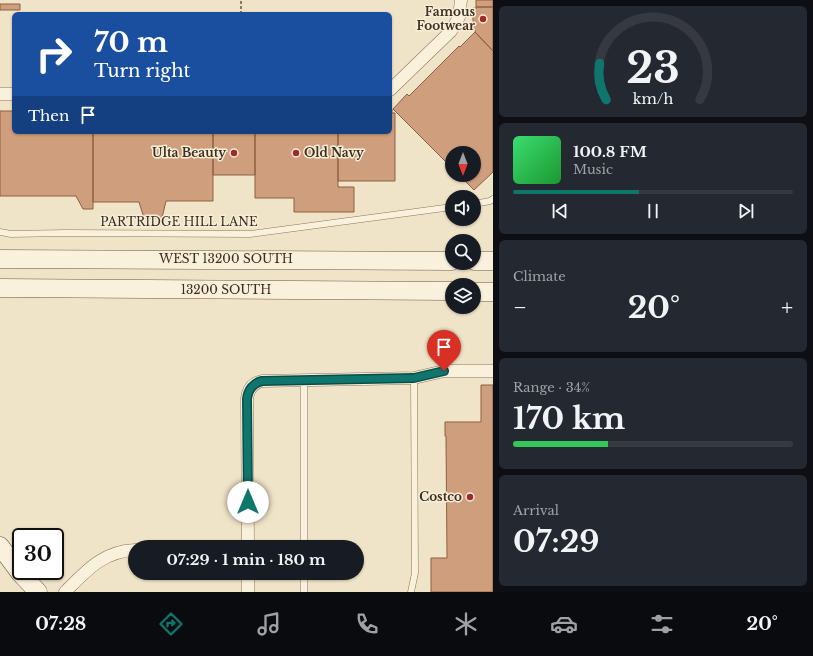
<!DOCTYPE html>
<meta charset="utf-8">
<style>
body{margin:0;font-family:"Libre Baskerville",serif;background:#242831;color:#f1f3f6;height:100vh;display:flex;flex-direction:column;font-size:15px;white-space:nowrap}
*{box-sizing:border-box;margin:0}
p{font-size:13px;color:#9ea1a6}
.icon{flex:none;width:22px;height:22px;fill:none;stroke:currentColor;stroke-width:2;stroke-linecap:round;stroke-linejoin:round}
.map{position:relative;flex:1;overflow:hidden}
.details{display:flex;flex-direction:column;gap:6px;padding:6px;background:#0d0f14;width:320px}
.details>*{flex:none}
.top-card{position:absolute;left:12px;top:12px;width:380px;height:122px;border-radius:6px;box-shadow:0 1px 3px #0004;background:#1a4fa0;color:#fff;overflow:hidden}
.needle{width:26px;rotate:180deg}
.fabs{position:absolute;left:445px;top:146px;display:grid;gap:8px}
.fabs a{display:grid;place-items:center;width:36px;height:36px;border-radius:50%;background:#171b24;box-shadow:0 1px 3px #0004;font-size:20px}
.speed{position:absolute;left:12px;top:528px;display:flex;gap:8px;font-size:20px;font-weight:700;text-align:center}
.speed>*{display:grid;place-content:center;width:52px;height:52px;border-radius:50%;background:#171b24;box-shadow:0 1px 3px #0004;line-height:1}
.speed .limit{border:2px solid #111;border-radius:6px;background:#fff;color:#111}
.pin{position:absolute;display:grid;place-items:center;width:34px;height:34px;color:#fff;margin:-41px -17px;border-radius:50% 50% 50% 0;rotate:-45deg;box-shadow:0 0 4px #0007}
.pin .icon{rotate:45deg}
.me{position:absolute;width:44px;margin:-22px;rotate:0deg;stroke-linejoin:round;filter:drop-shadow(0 0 3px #0008)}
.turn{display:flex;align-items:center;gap:14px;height:84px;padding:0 16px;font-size:18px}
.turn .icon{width:52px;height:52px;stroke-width:2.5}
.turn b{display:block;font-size:28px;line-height:34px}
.then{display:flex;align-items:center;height:38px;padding:0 16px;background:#0003;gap:8px;font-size:15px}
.big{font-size:30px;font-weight:800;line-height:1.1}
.details .widget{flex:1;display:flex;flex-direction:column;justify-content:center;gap:6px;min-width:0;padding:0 14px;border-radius:6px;background:#242831}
.details .dial{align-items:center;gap:0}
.dial svg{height:104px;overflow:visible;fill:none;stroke:#363941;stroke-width:7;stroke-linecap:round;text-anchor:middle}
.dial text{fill:#f1f3f6;stroke:none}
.song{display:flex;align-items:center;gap:12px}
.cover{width:48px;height:48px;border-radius:6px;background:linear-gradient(135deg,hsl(140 70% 55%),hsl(130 70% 35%))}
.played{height:4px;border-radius:2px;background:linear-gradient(90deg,#0f766e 45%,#363941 45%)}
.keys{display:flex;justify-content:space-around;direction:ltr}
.heat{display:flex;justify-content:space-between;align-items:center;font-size:22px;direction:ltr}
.charge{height:6px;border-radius:3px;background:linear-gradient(90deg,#34c759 34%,#363941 0)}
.trip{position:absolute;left:128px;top:540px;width:236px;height:40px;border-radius:20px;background:#171b24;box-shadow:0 1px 3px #0004;font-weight:800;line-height:40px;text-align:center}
.dock{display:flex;height:64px;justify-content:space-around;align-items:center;background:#090b0e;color:#9ea1a6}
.dock .icon{width:28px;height:28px}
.dock .current{color:#0f766e}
.dock b{font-size:18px;color:#f1f3f6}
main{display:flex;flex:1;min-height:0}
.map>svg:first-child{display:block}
</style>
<main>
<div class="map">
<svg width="493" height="592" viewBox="0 0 493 592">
<rect width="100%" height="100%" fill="#f0e4c8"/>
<!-- building -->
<path fill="#cf9f7d" stroke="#8d5f41" d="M476,0H493V7H476Z
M0,4H20V10H0Z
M476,7H493V51L475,32V30H473V8H477Z
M475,32L493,51V172L474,190L459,175H474V153H452V168L393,109L407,94L409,96L459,46L460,47Z
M390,109H392V113H395V181H338V132H390Z
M0,111H14V132H93V209H83L76,196H0Z
M93,132H213V201H166L162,218H144L139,202H93Z
M213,132H255V175H213Z
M255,132H338V187H354V212H294V198H255Z
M481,385H493V592H431V558H447L446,436H445V422H481Z"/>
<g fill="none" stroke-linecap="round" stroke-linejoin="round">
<defs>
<path id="lane" d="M474,204L490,201L493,199
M0,232L11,234L65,233L250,234L452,207
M304,380V547
M304,573V592
M411,592L415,573L414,378"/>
<path id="street" d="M390,90L451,31L459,17L461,0
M0,94H14
M248,547L247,399C248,389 253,383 262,381L414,378L444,371H493
M248,573V592
M65,592C86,571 103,551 135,550"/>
<path id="secondary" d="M0,259L452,261
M474,261H493
M0,288L452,291
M474,292H493
M0,546L20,573L38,592"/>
</defs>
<!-- lane casing -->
<use href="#lane" stroke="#8d765c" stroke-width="7"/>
<!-- street casing -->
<use href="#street" stroke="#8d765c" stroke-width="13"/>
<!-- secondary casing -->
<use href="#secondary" stroke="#6f573f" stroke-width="19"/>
<!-- path -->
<path stroke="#8d765c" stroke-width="2" stroke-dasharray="3 2" stroke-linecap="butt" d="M241,14V0"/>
<!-- lane -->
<use href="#lane" stroke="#faf1dc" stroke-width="6"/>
<!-- street -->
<use href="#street" stroke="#faf1dc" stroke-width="12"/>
<!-- secondary -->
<use href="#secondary" stroke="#faf1dc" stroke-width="18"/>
</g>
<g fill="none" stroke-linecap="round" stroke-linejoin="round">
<defs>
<path id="route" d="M248,502L247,399C248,390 253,383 262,381L414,378L444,371"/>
</defs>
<!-- route casing -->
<use href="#route" stroke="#0a4d48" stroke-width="10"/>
<!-- route -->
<use href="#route" stroke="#0f766e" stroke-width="7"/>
</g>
<!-- markers -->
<g fill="#9e2a2b" stroke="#f7eed8" stroke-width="1.5">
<circle cx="483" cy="19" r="4"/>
<circle cx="234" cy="153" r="4"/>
<circle cx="296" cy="153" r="4"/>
<circle cx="470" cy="497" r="4"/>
</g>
<g text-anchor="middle" stroke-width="3" stroke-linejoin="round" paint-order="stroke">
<!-- poi labels -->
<g font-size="12" font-weight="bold" fill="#3d2e20" stroke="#f7eed8" text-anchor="end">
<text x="475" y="16">Famous<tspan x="475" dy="14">Footwear</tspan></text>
<text x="226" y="157">Ulta Beauty</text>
<text x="304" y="157" text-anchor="start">Old Navy</text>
<text x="462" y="501">Costco</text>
</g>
<!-- street labels -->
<g font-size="12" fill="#3d2e20" stroke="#f7eed8">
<text x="179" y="226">PARTRIDGE HILL LANE</text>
<text x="226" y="263">WEST 13200 SOUTH</text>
<text x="226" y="294">13200 SOUTH</text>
</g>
</g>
</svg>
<div class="fabs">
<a><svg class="needle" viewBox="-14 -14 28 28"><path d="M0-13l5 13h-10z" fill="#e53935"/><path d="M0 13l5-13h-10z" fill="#9ea1a6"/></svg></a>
<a><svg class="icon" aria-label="sound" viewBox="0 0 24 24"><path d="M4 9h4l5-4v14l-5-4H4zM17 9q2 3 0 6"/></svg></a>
<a><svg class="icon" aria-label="search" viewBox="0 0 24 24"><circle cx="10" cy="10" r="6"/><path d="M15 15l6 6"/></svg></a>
<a><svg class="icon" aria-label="layers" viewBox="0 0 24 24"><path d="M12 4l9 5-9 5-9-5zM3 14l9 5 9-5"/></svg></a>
</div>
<div class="speed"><div class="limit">30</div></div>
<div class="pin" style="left:444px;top:371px;background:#d93025"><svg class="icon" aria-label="arrive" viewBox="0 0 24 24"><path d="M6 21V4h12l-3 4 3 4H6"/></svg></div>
<svg class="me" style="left:248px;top:502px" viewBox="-20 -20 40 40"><circle r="19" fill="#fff"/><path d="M0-13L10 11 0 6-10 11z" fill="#0f766e"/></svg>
<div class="trip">07:29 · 1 min · 180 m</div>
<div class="top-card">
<div class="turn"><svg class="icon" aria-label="right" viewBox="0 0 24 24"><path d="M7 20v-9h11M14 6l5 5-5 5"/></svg><div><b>70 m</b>Turn right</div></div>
<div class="then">Then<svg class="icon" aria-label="arrive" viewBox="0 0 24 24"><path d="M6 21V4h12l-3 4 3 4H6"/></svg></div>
</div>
</div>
<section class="details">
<div class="widget dial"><svg viewBox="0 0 100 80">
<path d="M14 69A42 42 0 1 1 86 69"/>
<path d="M14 69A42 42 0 0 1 9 41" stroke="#0f766e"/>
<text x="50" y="56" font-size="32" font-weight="700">23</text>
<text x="50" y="72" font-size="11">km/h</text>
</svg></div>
<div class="widget">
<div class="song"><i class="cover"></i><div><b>100.8 FM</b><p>Music</p></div></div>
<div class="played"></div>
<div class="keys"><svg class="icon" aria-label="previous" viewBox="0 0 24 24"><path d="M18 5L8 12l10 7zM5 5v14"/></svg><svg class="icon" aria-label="pause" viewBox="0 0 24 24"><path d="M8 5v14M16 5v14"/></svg><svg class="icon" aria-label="next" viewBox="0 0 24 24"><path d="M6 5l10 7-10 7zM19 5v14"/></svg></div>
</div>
<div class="widget"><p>Climate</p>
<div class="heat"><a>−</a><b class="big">20°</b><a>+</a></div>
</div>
<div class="widget"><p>Range · 34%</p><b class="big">170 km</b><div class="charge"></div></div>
<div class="widget"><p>Arrival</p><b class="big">07:29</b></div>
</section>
</main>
<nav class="dock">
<b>07:28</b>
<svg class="icon current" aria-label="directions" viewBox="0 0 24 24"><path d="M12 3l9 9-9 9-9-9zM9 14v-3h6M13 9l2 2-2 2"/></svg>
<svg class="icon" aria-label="music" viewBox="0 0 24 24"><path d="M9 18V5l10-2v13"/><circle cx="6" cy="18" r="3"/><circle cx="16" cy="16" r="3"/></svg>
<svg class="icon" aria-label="phone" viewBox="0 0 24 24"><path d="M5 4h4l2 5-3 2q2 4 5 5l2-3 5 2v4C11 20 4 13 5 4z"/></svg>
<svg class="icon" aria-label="climate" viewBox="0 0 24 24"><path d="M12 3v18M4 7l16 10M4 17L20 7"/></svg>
<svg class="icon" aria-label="car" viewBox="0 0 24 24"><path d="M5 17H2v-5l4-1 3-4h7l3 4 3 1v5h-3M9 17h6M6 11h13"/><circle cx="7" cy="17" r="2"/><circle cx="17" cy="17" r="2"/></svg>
<svg class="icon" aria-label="filters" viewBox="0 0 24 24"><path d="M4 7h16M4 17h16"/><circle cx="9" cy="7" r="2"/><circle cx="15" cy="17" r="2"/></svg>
<b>20°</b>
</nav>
